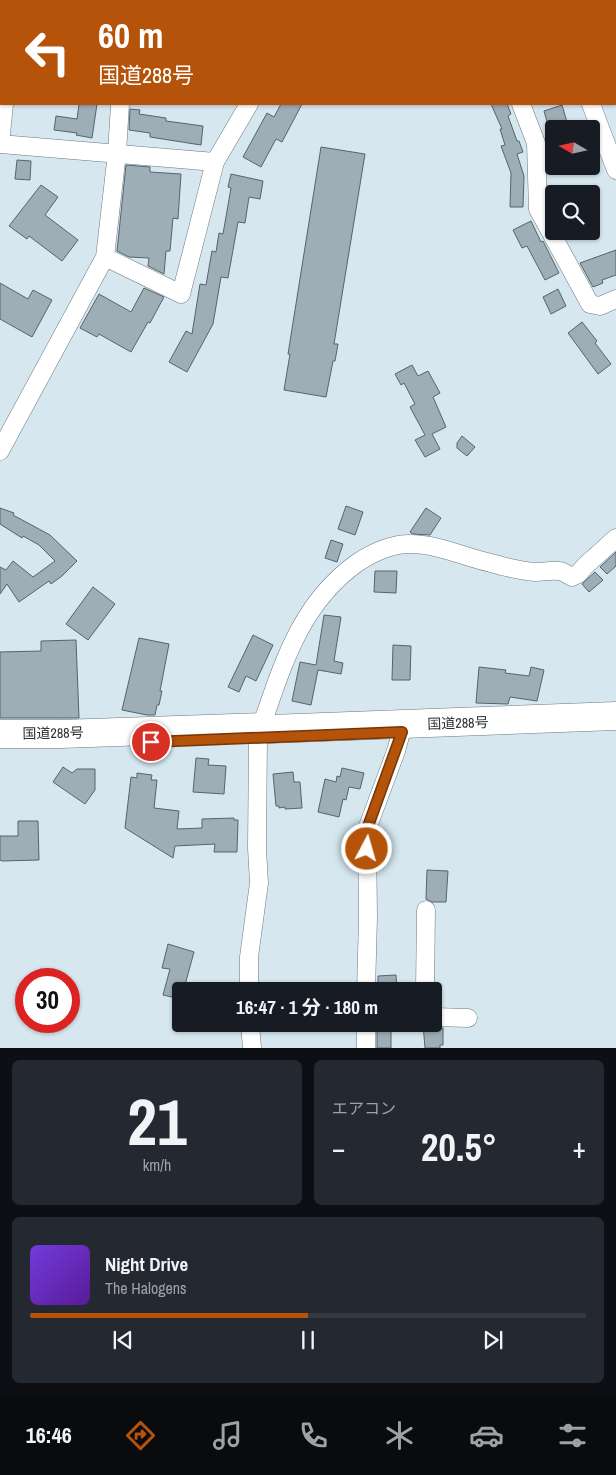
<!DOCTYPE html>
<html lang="ja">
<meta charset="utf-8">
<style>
body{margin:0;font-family:"Archivo Narrow","Noto Sans JP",sans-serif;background:#242831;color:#f1f3f6;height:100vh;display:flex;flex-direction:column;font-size:19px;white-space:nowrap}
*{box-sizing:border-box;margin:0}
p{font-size:16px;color:#9ea1a6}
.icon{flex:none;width:28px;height:28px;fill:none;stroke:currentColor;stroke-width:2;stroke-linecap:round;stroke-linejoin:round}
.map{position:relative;height:1048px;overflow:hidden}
.panel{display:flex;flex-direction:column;gap:12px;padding:12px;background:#0d0f14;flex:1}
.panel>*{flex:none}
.top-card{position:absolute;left:0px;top:0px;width:616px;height:105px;box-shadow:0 1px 4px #0004;background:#b45309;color:#fff;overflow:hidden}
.needle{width:32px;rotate:279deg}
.tools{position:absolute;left:545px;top:120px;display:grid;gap:10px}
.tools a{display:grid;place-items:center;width:55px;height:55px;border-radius:5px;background:#171b24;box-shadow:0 1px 4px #0004;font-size:25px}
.speed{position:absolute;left:15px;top:968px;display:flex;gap:10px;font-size:25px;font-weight:700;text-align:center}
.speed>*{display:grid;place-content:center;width:65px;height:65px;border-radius:50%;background:#171b24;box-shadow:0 1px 4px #0004;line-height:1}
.speed .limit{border:8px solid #d22;background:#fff;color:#111}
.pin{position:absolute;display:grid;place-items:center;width:42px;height:42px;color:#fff;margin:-21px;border:2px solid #fff;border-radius:50%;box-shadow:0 1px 5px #0007}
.me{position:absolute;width:55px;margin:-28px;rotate:6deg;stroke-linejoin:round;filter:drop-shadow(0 0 4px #0008)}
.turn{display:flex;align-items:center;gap:18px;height:105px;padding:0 15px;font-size:22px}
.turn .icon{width:65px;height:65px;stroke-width:2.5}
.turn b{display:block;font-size:35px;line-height:42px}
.big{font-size:38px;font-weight:700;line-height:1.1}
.panel .widget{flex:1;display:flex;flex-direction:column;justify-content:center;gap:8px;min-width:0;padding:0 18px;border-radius:8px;background:#242831}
.panel .dial{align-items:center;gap:0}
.dial b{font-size:65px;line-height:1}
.song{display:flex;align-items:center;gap:15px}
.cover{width:60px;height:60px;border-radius:8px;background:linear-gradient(135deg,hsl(260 70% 55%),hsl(270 70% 35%))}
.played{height:5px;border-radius:2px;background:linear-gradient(90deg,#b45309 50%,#363941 50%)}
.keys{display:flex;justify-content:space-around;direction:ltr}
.heat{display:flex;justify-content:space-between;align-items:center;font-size:28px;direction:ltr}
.panel .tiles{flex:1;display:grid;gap:12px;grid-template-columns:1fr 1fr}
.widget:last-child{grid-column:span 2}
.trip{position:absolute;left:172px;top:982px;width:270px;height:50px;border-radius:5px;background:#171b24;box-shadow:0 1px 4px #0004;font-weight:700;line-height:50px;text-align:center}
.dock{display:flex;height:80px;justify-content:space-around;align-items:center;background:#090b0e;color:#9ea1a6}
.dock .icon{width:35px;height:35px}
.dock .current{color:#b45309}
.dock b{font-size:22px;color:#f1f3f6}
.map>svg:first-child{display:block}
</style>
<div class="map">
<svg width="616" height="1048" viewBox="0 0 616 1048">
<rect width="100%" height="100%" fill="#d6e7ef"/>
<!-- building -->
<path fill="#9eaeb6" stroke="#56646c" d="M79,104H97L92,138L76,135L77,133L54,130L56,116L77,119Z
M281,104H302L282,142L276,139L261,167L243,157L267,113L274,117Z
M491,104H507L511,114L508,116L517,141H519L523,152L517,154L524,176L523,207H510L511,173L501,146L505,145L500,129H502Z
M562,105L569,129H549L544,111Z
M130,109L140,110L139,114L166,118V121L203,126L201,145L150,137V133L129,130Z
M321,147L365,154L334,344H338L335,361H333L326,397L284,390L290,354H288Z
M17,160L31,161L30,180L15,179Z
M126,165L150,167V172L181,174L178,219L173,218L170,251H166L164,274L148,266L149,258L129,257L117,251Z
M231,174L263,181L260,199L249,197L245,223L238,222L228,278L221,277L213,324L187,372L169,362L186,331L192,334L200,284L206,285L212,251L216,252L219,233L223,234L231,188L228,187Z
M41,185L58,197L45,215L78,240L62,261L29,236L27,239L9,226Z
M531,221L541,242L543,241L559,273L545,280L527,246L522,248L513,230Z
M616,250V275L602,280L603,283L593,287L580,263Z
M0,283L28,299L33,290L52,300L32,337L0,319Z
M144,288L164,297L150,323L148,322L131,352L99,334L97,337L80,328L99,294L131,312Z
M558,289L566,306L551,314L543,297Z
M582,322L597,341L595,343L611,364L598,374L568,333Z
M412,365L418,376L428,371L440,393L433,397L446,427L432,434L440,449L425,457L415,440L425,435L410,407L415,404L404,383L401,385L395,374Z
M462,436L475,447L467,456L457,448V443Z
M346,506L363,512L355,535L338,529Z
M0,508L14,513L13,515L50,535L77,561L62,576L51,584L49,581L19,602L7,584L0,594V567L6,570L13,561L33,577L55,561L39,545L23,536L22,538L0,524Z
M426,508L441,518L430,535L413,534L410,532Z
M331,540L343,544L337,562L325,558Z
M616,552V566L607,574L600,567Z
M375,571H397L396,593L374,592Z
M595,572L603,580L589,592L582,584Z
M93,587L115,604L88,640L66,624Z
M324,615L341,617L334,661L343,663L341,674L318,670L311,705L292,701L300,662L316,665Z
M253,635L273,645L256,681L246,676L239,692L228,687Z
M139,638L169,644L160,691H162L159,705H157L155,715H147L122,710Z
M76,640L79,718H0V652L41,651V641Z
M393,645L411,646L410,680H392Z
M479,667L506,670L505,673L529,676L531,667L544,670L537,701L510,697L508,704L476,703Z
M196,758L209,759L208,765L226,766L224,794L193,792Z
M63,767L72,773L77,769H95V790L85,804L53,782Z
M342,768L364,773L360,789L349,787L346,800L343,799L339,817L318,812L325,779L336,782L337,776L340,777Z
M293,772L294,782H300L302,808L285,809V807L279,808V806H276L273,774Z
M137,773L152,775L151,780H157L154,808L179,811L177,829L202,828V819L234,818V820H238L237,852H214L215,844L175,846L173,858L125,828L131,777L137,778Z
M18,821H38L39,860L2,861L0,860V836H18Z
M427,870L448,871L446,902H432L426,899Z
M168,944L194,952L185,985L183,991H181V999L163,995L170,969L162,968Z
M396,975L397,991H378V976Z
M377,1024H391V1048H377Z
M423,1024L433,1028H443V1045H440V1048H425Z"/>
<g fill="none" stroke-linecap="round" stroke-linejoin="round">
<defs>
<path id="street" d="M469,0L470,1
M552,0V1
M13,1V0
M127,1V0
M307,1L308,0
M521,104L536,143L538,209L590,304L600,306L616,299
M591,104L616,170
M0,144L215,162
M0,144L4,104
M105,257L181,294L215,162L249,104
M0,451L105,257L117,153L120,104
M261,727C283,664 300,604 357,563C372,553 391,544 410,544C438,544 464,557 491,563C505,567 521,571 536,572C543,572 551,570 559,571C563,571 568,575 572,577L578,574L585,566L616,538
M249,991V957L259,883L257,848L258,738
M366,991L368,918L367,829L396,751L403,725
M425,991L426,910
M434,1017L468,1018
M250,1024L252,1048
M366,1048V1024"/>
<path id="highway" d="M0,734H61L261,727L270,729L616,716"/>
</defs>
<!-- street casing -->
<use href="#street" stroke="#6a7980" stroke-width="19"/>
<!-- highway casing -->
<use href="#highway" stroke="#6a7980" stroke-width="29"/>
<!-- street -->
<use href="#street" stroke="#fff" stroke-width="18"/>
<!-- highway -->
<use href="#highway" stroke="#fff" stroke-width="28"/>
</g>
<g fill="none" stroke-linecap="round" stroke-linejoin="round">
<defs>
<path id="route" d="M151,742L402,732L367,829V849"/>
</defs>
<!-- route casing -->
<use href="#route" stroke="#753606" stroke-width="12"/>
<!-- route -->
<use href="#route" stroke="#b45309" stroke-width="9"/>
</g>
<g text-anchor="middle" stroke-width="4.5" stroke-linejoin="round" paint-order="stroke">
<!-- street labels -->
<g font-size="14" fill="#2b3134" stroke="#fff">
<text transform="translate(458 723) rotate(-2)" y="5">国道288号</text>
<text transform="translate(53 733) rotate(-1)" y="5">国道288号</text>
</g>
</g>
</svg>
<div class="tools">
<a><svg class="needle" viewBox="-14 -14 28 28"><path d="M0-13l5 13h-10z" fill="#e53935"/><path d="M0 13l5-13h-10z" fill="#9ea1a6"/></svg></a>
<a><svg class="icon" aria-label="search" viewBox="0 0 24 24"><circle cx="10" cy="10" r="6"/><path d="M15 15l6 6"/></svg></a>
</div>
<div class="speed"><div class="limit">30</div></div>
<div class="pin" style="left:151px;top:742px;background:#d93025"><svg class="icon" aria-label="arrive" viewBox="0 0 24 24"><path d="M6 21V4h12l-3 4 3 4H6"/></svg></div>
<svg class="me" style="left:367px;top:849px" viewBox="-20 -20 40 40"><circle r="17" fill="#b45309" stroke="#fff" stroke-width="3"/><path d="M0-11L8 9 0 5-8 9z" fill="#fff"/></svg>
<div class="trip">16:47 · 1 分 · 180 m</div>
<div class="top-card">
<div class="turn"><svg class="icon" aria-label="left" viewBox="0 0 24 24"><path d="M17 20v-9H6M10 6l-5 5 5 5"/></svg><div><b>60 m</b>国道288号</div></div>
</div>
</div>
<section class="panel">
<div class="tiles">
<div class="widget dial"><b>21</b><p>km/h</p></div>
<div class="widget"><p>エアコン</p>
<div class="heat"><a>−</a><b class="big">20.5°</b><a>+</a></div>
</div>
<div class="widget">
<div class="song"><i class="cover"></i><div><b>Night Drive</b><p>The Halogens</p></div></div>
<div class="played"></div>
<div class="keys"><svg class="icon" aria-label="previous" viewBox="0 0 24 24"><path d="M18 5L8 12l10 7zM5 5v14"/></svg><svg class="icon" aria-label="pause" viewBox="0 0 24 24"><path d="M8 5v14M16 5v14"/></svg><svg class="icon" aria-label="next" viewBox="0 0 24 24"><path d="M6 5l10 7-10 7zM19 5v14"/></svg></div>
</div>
</div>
</section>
<nav class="dock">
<b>16:46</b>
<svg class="icon current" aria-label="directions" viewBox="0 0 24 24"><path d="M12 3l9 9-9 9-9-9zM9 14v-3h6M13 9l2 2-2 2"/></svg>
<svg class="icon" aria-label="music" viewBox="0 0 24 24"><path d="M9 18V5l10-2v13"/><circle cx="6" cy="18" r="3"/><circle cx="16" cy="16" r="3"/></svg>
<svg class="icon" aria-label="phone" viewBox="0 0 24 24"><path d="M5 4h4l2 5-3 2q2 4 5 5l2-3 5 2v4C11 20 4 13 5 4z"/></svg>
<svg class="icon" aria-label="climate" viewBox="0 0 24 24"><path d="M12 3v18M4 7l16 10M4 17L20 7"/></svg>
<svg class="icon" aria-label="car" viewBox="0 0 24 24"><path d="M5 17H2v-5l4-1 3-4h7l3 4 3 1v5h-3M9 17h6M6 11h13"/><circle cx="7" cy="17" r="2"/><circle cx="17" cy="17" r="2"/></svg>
<svg class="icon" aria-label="filters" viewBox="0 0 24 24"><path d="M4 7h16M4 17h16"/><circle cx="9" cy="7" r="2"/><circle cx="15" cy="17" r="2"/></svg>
</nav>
